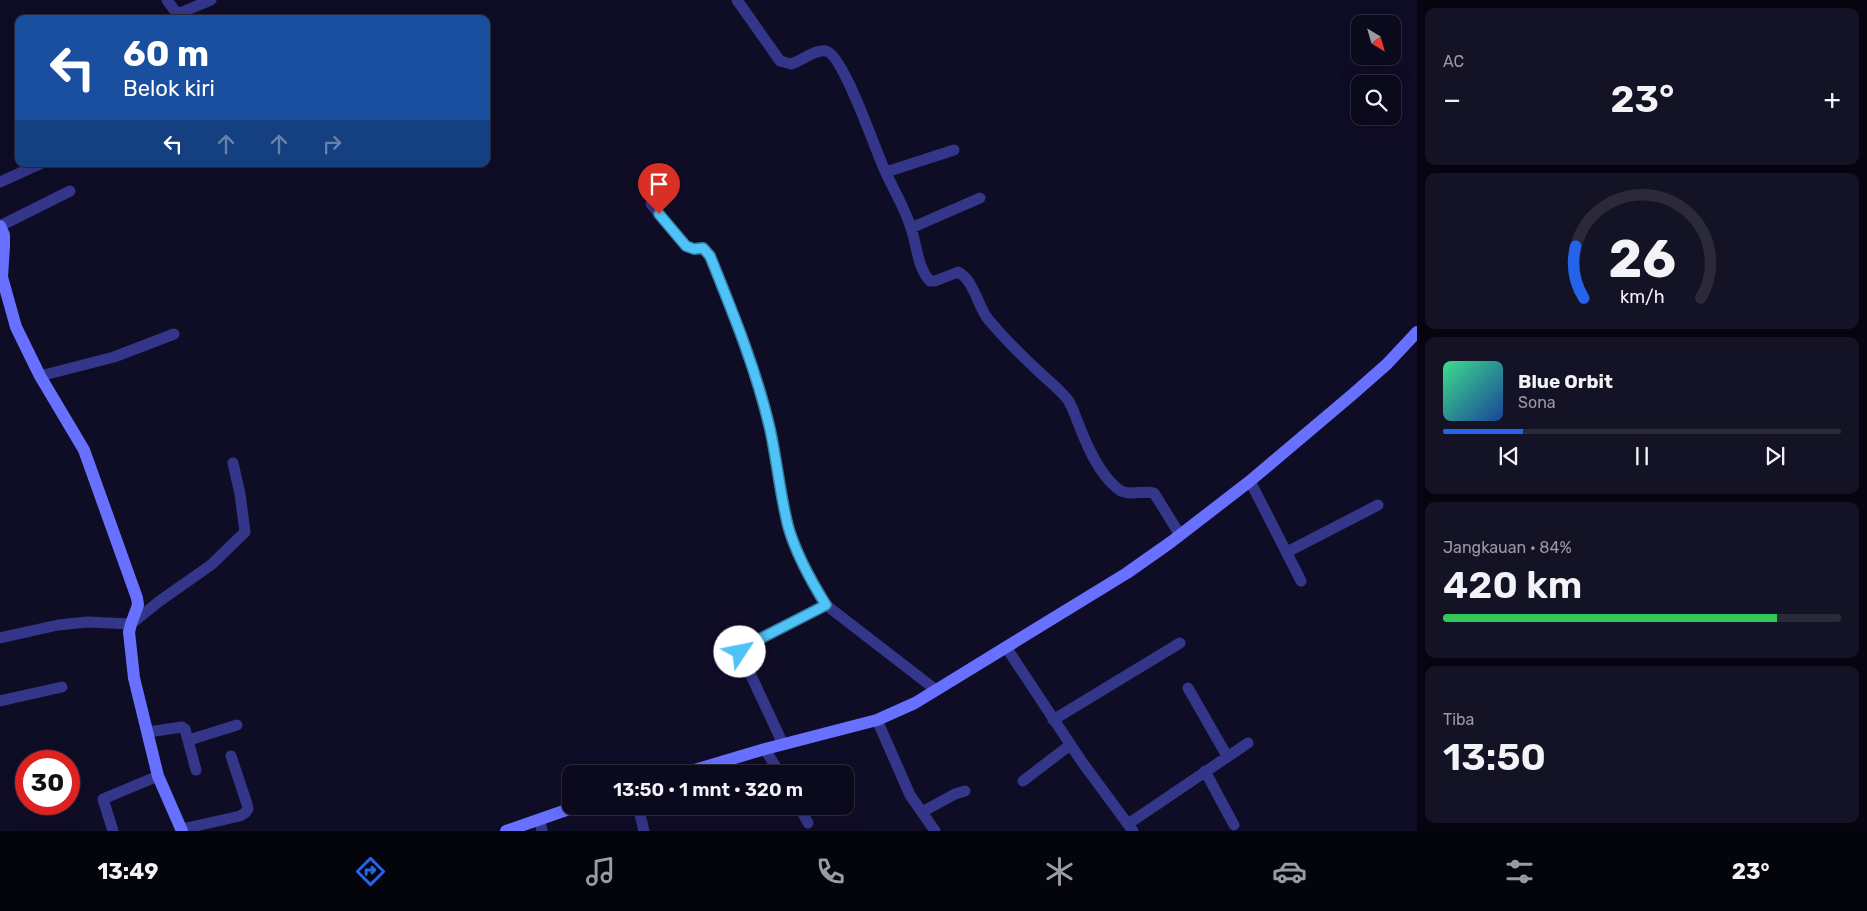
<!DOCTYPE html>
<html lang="id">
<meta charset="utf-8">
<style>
body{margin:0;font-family:Rubik,sans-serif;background:#141225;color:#f1f3f6;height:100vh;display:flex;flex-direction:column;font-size:19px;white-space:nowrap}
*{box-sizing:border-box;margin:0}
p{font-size:16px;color:#9a9aa3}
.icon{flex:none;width:28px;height:28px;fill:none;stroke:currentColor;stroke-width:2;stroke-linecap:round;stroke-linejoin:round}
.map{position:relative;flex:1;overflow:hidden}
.panel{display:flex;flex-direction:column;gap:8px;padding:8px;background:#06050f;width:450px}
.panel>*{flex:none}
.banner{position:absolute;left:15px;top:15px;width:475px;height:152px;border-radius:10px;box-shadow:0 5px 20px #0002,0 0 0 1px #2b2a3b;background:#1a4fa0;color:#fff;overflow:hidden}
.needle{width:32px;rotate:143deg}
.buttons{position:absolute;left:1351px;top:15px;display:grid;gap:10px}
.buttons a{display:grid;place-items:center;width:50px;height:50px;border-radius:10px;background:#0b091c;box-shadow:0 5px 20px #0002,0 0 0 1px #2b2a3b;font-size:25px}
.speed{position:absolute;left:15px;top:750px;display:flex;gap:10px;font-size:25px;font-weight:700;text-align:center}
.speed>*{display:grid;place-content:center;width:65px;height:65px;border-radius:50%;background:#0b091c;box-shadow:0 5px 20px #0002,0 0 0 1px #2b2a3b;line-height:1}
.speed .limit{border:8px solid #d22;background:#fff;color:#111}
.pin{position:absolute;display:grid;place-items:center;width:42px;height:42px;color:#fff;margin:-51px -21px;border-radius:50% 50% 50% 0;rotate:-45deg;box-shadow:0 0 5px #0007}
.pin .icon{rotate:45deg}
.me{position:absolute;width:55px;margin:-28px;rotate:56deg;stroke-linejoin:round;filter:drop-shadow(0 0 4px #0008)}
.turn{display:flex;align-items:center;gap:18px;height:105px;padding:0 25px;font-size:22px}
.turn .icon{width:65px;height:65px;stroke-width:2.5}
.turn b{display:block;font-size:35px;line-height:42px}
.lanes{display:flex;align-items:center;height:48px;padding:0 25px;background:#0003;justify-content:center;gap:25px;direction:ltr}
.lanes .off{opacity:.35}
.big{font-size:38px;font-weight:600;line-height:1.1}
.panel .widget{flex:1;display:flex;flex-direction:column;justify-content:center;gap:8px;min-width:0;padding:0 18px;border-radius:10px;background:#141225}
.panel .dial{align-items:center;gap:0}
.dial svg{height:130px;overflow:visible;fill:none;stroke:#2b2a3b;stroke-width:7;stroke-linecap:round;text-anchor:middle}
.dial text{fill:#f1f3f6;stroke:none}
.song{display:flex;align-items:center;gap:15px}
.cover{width:60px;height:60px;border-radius:8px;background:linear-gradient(135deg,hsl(150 70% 55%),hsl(220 70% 35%))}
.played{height:5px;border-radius:2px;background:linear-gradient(90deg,#2563eb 20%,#2b2a3b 20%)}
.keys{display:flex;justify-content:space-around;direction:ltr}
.heat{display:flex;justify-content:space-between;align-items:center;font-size:28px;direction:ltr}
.charge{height:8px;border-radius:4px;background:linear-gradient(90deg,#34c759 84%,#2b2a3b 0)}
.trip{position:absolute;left:562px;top:765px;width:292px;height:50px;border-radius:10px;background:#0b091c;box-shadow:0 5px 20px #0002,0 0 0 1px #2b2a3b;font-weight:600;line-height:50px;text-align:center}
.tab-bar{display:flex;height:80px;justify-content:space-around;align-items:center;background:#04040b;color:#9a9aa3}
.tab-bar .icon{width:35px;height:35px}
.tab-bar .selected{color:#2563eb}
.tab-bar b{font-size:22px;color:#f1f3f6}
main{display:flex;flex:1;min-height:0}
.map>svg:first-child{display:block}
</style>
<main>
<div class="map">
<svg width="1417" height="831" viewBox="0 0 1417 831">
<rect width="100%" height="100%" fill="#0f0c26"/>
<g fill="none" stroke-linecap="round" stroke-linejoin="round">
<!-- street -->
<path stroke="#333689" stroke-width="11" d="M167,0L175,11L180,13L211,0
M737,0L780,61L791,64C802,61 815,49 826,51C844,55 876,153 886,173C894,191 905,208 911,228C917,245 917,267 930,281H935L958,272C974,280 977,305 988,319C1003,337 1019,353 1035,368C1046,379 1059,388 1068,400C1073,408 1075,416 1079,425C1087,446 1099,474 1118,489C1128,497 1142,490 1154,493L1180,535
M886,172L954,150
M0,182L40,164
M651,204L686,246L694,249L703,248L710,256C733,313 756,369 770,429C777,461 780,494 788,526C796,554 811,581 826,605L936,690
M0,226L70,191
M911,228L980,198
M40,376L114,357L174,334
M1250,481L1301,581
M1287,552L1378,505
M0,638L58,625L87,622L131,624L161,600L211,565L245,532L240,494L233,463
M1006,647L1082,762L1133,831
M1188,688L1227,756
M0,701L62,687
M877,720L910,795L935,831
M1053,720L1180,643
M148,732L182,727L185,729L196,770
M189,740L237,725
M783,744L740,652L742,648L826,605
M765,749L780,774
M1205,771L1234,825
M1023,781L1070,745
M638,806L644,831
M799,806L808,823
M922,812L955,794L965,791
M540,820L542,831
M1128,824L1248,743
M182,829L240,816L245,813L248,809L247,804L231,756
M113,831L103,799L158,776"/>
<!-- secondary -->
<path stroke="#6870ff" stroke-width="12" d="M0,226L4,235V246L2,277L16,327L40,376L84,450L137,598L138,605L131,624L129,632L134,678L158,776L182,831
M681,774L765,749L877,720L915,703L1127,573L1171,542L1250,481L1353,394L1387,364L1417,332
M506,831L578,806"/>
</g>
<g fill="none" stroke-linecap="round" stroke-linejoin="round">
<defs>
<path id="route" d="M659,214L686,246L694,249L703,248L710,256C733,313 756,369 770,429C777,461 780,494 788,526C796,554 811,581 826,605L742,648L740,652"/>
</defs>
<!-- route casing -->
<use href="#route" stroke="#337fa1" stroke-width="12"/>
<!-- route -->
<use href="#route" stroke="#4fc3f7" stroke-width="9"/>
</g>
</svg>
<div class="buttons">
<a><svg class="needle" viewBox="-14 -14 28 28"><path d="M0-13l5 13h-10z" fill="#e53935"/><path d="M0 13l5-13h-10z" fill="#9a9aa3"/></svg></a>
<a><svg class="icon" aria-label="search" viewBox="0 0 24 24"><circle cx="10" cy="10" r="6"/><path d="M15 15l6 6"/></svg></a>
</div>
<div class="speed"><div class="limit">30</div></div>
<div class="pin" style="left:659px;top:214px;background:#d93025"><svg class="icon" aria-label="arrive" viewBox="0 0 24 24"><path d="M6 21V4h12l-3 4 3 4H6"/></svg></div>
<svg class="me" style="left:740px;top:652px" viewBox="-20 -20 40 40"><circle r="19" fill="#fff"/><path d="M0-13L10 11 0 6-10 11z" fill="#4fc3f7"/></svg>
<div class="trip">13:50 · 1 mnt · 320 m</div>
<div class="banner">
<div class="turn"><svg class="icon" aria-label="left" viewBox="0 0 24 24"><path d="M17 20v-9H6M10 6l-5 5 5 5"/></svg><div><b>60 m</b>Belok kiri</div></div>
<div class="lanes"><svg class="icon" aria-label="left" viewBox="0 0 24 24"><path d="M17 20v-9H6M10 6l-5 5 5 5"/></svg><svg class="icon off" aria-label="ahead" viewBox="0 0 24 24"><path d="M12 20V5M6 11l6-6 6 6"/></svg><svg class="icon off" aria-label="ahead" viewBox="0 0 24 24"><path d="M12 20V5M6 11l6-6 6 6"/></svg><svg class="icon off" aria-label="right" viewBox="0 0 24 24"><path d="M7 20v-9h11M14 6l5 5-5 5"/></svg></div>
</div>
</div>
<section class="panel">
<div class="widget"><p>AC</p>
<div class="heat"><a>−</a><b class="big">23°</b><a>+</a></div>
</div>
<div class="widget dial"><svg viewBox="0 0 100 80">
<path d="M14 69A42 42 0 1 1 86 69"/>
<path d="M14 69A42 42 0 0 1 9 37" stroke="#2563eb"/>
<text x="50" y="56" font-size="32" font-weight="700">26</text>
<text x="50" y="72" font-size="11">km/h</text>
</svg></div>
<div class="widget">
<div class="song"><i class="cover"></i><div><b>Blue Orbit</b><p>Sona</p></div></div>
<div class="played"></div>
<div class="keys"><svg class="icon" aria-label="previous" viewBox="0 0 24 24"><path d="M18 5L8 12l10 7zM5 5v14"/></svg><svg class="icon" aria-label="pause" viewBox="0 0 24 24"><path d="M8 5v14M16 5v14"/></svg><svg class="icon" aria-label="next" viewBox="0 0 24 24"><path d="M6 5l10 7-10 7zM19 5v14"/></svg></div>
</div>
<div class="widget"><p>Jangkauan · 84%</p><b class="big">420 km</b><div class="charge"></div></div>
<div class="widget"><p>Tiba</p><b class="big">13:50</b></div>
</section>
</main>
<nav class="tab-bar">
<b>13:49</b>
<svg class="icon selected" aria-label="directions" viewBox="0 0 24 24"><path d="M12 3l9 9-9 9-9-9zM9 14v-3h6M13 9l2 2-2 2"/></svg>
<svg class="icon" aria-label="music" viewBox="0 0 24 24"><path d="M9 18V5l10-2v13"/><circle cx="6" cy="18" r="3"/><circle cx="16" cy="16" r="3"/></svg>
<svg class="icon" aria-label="phone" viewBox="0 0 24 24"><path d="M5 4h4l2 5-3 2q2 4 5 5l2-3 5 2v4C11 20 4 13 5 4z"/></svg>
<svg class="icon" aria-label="climate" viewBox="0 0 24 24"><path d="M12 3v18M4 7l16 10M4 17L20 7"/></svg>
<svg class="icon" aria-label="car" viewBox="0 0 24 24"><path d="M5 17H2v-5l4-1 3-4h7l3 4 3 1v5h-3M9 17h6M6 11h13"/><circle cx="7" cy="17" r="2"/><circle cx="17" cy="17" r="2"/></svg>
<svg class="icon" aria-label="filters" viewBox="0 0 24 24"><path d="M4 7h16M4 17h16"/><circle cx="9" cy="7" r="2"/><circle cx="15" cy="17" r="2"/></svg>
<b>23°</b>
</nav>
